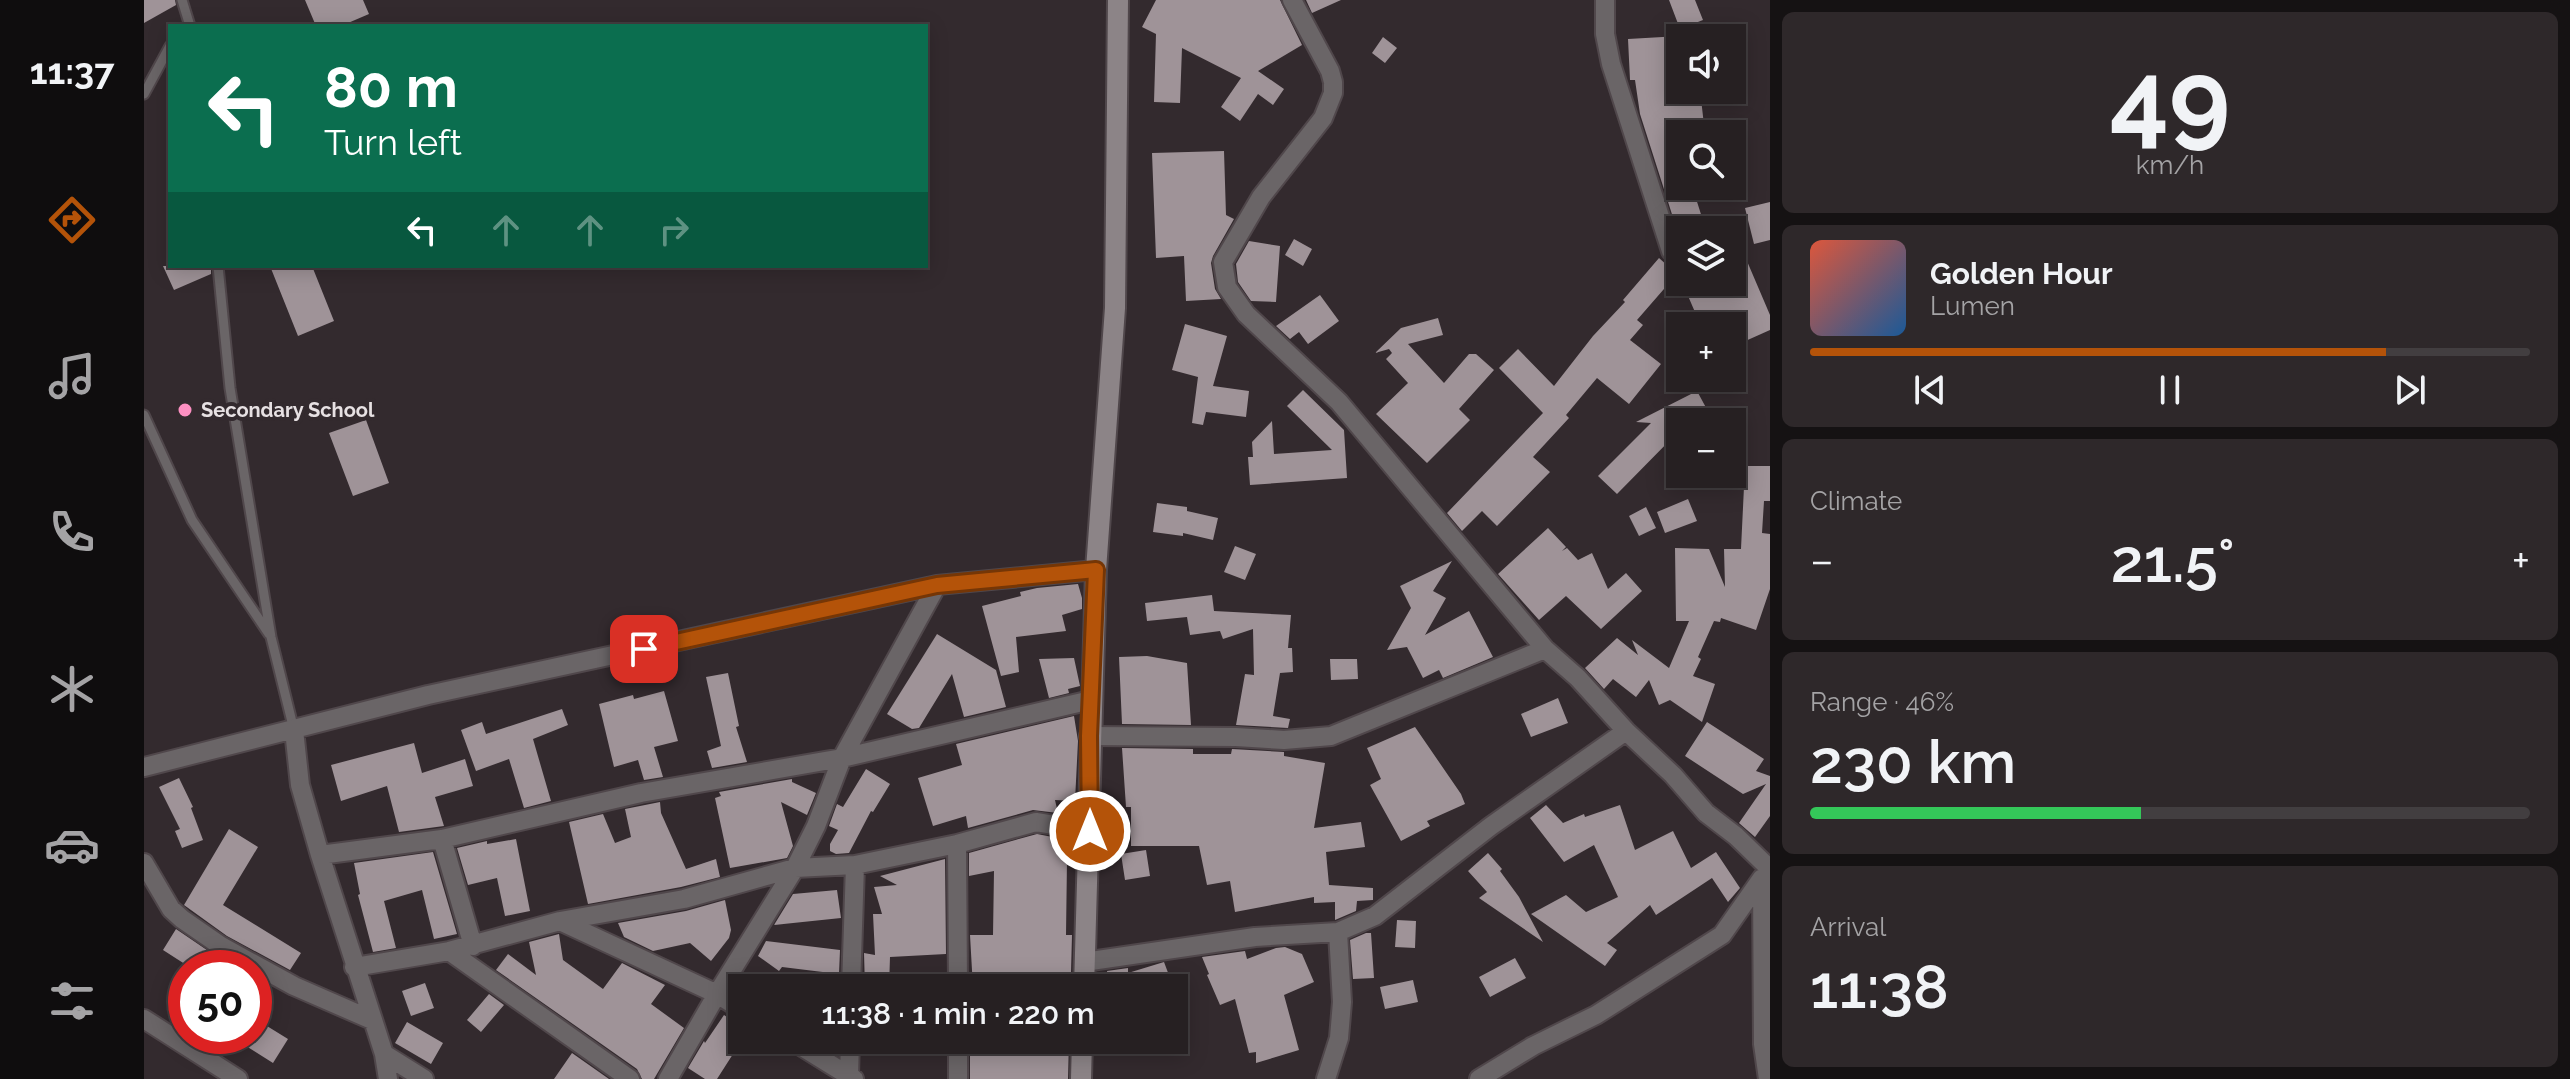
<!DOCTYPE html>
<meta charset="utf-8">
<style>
body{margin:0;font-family:Raleway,sans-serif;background:#2e282a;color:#f1f3f6;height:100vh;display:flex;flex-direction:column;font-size:30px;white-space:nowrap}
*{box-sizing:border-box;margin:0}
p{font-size:26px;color:#a4a3a5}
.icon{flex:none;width:44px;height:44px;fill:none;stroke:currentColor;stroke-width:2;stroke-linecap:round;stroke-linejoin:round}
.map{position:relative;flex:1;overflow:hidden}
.drawer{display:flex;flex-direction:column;gap:12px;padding:12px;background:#151213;width:800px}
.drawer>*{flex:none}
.hud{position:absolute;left:24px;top:24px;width:760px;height:244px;border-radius:0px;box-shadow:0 4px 20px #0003,0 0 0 2px #423e40;background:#0b6e4f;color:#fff;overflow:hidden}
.fabs{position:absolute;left:1522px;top:24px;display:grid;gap:16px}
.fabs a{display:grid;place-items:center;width:80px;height:80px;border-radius:0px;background:#262022;box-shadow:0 4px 20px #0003,0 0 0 2px #423e40;font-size:40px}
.speed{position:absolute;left:24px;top:950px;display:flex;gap:16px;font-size:40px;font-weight:700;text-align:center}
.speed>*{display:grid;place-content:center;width:104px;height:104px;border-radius:50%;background:#262022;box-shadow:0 4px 20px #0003,0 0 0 2px #423e40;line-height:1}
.speed .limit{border:12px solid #d22;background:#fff;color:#111}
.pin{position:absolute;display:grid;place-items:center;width:68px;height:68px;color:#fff;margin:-34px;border-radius:16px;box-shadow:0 4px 12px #0006}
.me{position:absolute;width:88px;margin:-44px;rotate:0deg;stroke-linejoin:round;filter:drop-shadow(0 0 6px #0008)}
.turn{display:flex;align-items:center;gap:28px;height:168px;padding:0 24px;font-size:36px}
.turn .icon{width:104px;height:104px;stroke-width:2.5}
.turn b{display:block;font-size:56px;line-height:68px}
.lanes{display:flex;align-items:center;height:76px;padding:0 24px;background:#0003;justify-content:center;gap:40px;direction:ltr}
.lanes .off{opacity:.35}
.big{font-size:60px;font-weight:600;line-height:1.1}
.drawer .card{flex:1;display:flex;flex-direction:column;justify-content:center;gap:12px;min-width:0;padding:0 28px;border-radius:12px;background:#2e282a}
.drawer .dial{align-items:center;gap:0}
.dial b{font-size:104px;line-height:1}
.song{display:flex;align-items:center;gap:24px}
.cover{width:96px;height:96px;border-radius:12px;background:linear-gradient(135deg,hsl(10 70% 55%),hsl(210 70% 35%))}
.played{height:8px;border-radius:4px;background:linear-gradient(90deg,#b45309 80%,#423e40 80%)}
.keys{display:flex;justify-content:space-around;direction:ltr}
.heat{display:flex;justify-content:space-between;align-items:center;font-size:44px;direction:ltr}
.charge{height:12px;border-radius:6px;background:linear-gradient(90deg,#34c759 46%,#423e40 0)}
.trip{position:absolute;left:584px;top:974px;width:460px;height:80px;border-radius:0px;background:#262022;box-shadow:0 4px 20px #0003,0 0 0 2px #423e40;font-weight:600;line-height:80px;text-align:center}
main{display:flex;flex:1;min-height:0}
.tabs{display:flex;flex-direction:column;width:144px;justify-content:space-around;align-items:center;background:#0f0d0e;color:#a4a3a5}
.tabs .icon{width:56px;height:56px}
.tabs .current{color:#b45309}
.tabs b{font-size:36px;color:#f1f3f6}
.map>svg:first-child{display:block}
</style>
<main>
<nav class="tabs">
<b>11:37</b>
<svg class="icon current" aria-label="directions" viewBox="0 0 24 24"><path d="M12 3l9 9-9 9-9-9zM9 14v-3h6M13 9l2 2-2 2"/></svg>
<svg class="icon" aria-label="music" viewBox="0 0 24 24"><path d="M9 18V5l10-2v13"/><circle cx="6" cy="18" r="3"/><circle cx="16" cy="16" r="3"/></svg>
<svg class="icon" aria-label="phone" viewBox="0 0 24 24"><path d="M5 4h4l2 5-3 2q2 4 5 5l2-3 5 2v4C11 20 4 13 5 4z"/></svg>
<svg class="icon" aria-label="climate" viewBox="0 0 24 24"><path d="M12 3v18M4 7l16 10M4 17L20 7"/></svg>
<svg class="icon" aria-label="car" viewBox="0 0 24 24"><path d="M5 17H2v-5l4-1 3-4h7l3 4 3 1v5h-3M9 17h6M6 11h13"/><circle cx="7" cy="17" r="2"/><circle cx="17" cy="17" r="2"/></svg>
<svg class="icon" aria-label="filters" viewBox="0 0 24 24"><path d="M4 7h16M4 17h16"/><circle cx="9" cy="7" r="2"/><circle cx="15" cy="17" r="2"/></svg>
</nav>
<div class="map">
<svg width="1626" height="1079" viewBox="0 0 1626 1079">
<rect width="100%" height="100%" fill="#332a2e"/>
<!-- building -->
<path fill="#9f9398" d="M0,0H31L32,5L0,23Z
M161,0H219L225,14L197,26H172Z
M1012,0H1136L1158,45L1114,71L1140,89L1129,105L1114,94L1096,121L1077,107L1097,78L1038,48L1036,103L1010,102L1012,34L998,27Z
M1162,0H1197L1168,13Z
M1525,0H1551L1559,20L1536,29Z
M1536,36V90H1556L1560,125L1536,128V186H1548L1562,230H1533L1496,114L1491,80H1486L1484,39Z
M1239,37L1253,48L1241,63L1228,53Z
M1080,151L1082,215L1090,219L1069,256L1067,263L1071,289L1077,299L1042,301L1040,256L1012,258L1008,153Z
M1626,202V240L1610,244L1601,208Z
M1588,226L1626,315V330L1588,347V326H1557L1538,282H1542L1551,290L1548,282H1588Z
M1150,239L1168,249L1159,266L1141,255Z
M1105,241L1136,246L1132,302L1107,301L1094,282L1092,264Z
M1515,258L1533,274L1493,320L1499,325L1486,340L1517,364L1485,404L1453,378L1422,415L1425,418L1389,457L1406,472L1353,526L1338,511L1318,531L1303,513L1399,413L1355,368L1374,349L1410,386L1449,336L1481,302L1479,300Z
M19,266H67V274L30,290Z
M126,266H168L190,321L154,336Z
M1176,295L1195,321L1164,344L1155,332L1146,339L1132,326Z
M1294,318L1299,335L1264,344L1300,383L1325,354H1332L1350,370L1315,409L1326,420L1283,463L1232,414L1264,383L1242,359L1248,353L1245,349L1231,353L1257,328Z
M1041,324L1083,336L1069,386L1105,391L1102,417L1062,412L1059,425L1048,423L1054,377L1028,370Z
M1159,390L1200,430L1203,478L1106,485L1104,457H1109L1108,442L1128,421L1130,454L1188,450L1143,406Z
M1553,391L1566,415L1553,422H1536V430L1473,494L1454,476L1507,423L1492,422Z
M222,420L245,483L209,496L185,433Z
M1601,466H1626V501H1620L1618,533L1626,534V589L1612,630L1577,618L1576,622L1570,621L1554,657L1557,659L1549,676L1571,684L1558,722L1526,700L1515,705L1505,680L1492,697L1469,679L1460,689L1441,668L1473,638L1494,655L1488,640L1525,668L1545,621H1532L1531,548L1565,549L1581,587L1580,549H1597Z
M1544,499L1553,521L1521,533L1513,512Z
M1013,503L1043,507V511L1074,518L1069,540L1039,533V536L1009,532Z
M1502,507L1512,528L1495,536L1485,516Z
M1404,528L1422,547L1418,551L1423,548L1434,560L1448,553L1464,589L1482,573L1498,591L1457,629L1422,596L1395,620L1354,574Z
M1091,546L1112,554L1101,580L1080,572Z
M1308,561L1289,591L1302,598L1281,635L1325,611L1349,657L1299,678L1295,670L1279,678L1263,647L1243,650L1267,608L1256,586Z
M934,584L938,598V609L918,615L922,631L872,637L875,672L857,676L838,606L877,596L876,592L893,588Z
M1068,595L1070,611L1147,615L1144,648H1148L1149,672L1136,673L1129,716L1146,719L1144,728L1092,725L1101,674L1110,675L1109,629L1079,639L1076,631L1046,635L1043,617L1003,621L1001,603Z
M793,634L852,670L862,707L820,717L808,674L775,728L768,729L743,714Z
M1003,656L1043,663L1047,725L978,724L975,657Z
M930,658L936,686L924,689L925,693L905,698L895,659Z
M1186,659H1213L1214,679L1187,680Z
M584,673L595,726L592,727L603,762L568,768L563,751L577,746L562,677Z
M520,691L534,741L510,747L519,777L500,780L494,760L470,767L455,704L489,695L490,699Z
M1414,698L1424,723L1387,737L1377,714Z
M418,709L424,725L389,739L407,801L380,808L365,759L332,771L317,730L338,722L342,734Z
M930,716L934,741L931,801L911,800L914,813L889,810L824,828L822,816L789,826L774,778L818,765L812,744Z
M1563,722L1620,759L1612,771L1626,776V816L1611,837L1595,823L1622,784L1599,794L1541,756Z
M1271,727L1317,794L1321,804L1283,821L1286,826L1257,841L1226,785L1237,779L1223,748Z
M270,743L278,773L321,759L329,786L291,797L300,826L255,832L243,786L197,801L187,765Z
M978,748L1049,749V754H1087L1088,749L1140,752V756L1181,763L1170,828L1217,822L1221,847L1182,852L1185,885L1229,888V900L1213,901L1212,911L1191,920V902L1170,903V897L1091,912L1086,881L1063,885L1055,846H987V807H982Z
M722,769L746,784L729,812L727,811L705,853L692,854L686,851V844L694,830L685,826L693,804L699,807Z
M35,778L49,807L47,808L59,840L38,848L31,831L36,829L15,787Z
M648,779V782L672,793L663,815L637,802L649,846L643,858L586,868L571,798L577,796L575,792Z
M516,802L517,813L542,869L572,859L576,877L537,887L444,904L425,822L459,814L471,843L487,837L481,809Z
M1402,805L1419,823L1440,814L1441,817L1476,805L1491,850L1529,831L1547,868L1572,852L1596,888L1584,902L1568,878L1512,915L1506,905L1463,943L1473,950L1461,966L1387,914L1422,895L1442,912L1474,897L1450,845L1420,862L1386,818Z
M85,829L114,847L79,905L157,953L146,970L83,936L40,905Z
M893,834L919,839L923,860L922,935H928L927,972H921V988H829L826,935H849L850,871L825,876V853Z
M372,839L386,911L361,916L353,878L324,885L313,848L343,841V844Z
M1002,850L1006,876L981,880L977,854Z
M289,852L313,934L290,939L278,890L240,901L252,948L229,952L214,895L216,894L210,863Z
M1344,853L1358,869L1356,871L1375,897L1399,942L1335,898L1343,892L1324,871Z
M801,859L802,954L746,957L745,988H721L720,953L731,955L729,914H738L730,887L753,885L736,876Z
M693,890L697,918L630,925L649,894Z
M581,900L587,930L585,938L567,961L546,943L509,951L480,937L474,923L542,911Z
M1253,920L1272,921L1271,948L1251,947Z
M32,929L82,963L79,968H47L19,950Z
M1222,933H1227L1230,978L1209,979L1206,940Z
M415,934L419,960L459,989L478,963L521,985L507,1004L540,1028L510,1079H498L493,1069L352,970L364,954L392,975L385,942Z
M622,941L696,950L695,974L638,967L635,971L614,956Z
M1141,947L1158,954L1170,982L1140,995L1155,1050L1112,1063V1052L1105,1053L1091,999L1076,1005L1063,975L1065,974L1058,957L1101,951L1103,959L1132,948Z
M1371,958L1382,978L1346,997L1335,977Z
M1020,962L1026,978L1005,985L956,988L955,984L964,980L963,971L984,968V973Z
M1269,980L1274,1002L1241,1009L1236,987Z
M281,983L290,1008L267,1016L258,991Z
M345,994L360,1005L337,1032L323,1020Z
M580,1015L598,1027V1040L573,1079H561L544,1068L560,1041L561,1043Z
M110,1018L144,1039L129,1063L86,1036H110Z
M263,1022L299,1043L287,1064L251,1043Z
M826,1040H925L924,1079H826Z
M428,1053L465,1079H410Z"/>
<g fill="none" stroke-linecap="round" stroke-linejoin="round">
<defs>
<path id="service" d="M38,0L46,26
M0,94L26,46
M74,266L86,388L127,637L150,730
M0,415L48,520L125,634"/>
<path id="minor" d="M1148,0L1186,71L1189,82V93L1179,118L1117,197L1079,262L1083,287L1102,314L1195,402L1401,649L1434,678L1482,731L1529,775L1562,813L1592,836L1626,869
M1461,0V34L1467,64L1527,251
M150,730L156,785L176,855L240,1054L280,1079
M945,736L1092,737L1140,740L1187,736L1401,649
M0,767L284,695L793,585L952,570
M298,839L329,946
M813,844L814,988
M176,855L298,839L497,793L698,758L947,700
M0,863L27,909L38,919L77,946L150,986L228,1020
M1618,878L1619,1044L1624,1079
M416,921L573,994L598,1010
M305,951L486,1079
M940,962L1111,937L1194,932L1231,916L1347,826L1482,731
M210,967L305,951L416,921L540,899L651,868L711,865L813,844L892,822L946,831
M707,988L711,865
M0,1019L94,1079
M647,1040L710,1079
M814,1040V1079
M240,1054L244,1079
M705,1076L706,1040
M524,1079L573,994L651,868L672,826L698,758L793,585
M1182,1079L1195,1038L1198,1002L1194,932
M1335,1079L1389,1046L1452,1015L1578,935L1618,878"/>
<path id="secondary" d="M940,988L952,570L971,308L974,0
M937,1079L938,1040"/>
</defs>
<!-- service casing -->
<use href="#service" stroke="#50474b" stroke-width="13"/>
<!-- minor casing -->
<use href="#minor" stroke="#50474b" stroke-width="22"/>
<!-- secondary casing -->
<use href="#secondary" stroke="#50474b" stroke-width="24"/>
<!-- service -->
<use href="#service" stroke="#6a6567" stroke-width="9"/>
<!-- minor -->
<use href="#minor" stroke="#6a6567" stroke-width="18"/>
<!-- secondary -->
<use href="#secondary" stroke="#8c8487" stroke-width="20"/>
</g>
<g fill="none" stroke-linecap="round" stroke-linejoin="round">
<defs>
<path id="route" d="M500,649L793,585L952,570L945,736L946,831"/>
</defs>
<!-- route casing -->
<use href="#route" stroke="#753606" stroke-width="20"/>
<!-- route -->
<use href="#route" stroke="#b45309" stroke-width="14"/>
</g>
<!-- markers -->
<circle fill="#fc8fc1" stroke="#332a2e" stroke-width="3" cx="41" cy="410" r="8"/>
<g text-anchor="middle" stroke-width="8" stroke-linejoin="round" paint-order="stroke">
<!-- poi labels -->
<g font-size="20" font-weight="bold" fill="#e7e1e3" stroke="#332a2e" text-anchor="start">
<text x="57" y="417">Secondary School</text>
</g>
</g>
</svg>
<div class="fabs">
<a><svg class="icon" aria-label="sound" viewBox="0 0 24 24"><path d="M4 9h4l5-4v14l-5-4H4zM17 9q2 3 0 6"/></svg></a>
<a><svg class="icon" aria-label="search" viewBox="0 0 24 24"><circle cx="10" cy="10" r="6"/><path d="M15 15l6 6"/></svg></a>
<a><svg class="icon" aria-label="layers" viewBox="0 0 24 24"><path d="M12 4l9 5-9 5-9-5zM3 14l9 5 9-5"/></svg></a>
<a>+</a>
<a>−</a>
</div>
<div class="speed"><div class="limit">50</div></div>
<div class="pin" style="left:500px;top:649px;background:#d93025"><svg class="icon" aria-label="arrive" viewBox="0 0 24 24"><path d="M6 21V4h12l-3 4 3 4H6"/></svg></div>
<svg class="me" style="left:946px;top:831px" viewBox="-20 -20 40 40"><circle r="17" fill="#b45309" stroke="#fff" stroke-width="3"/><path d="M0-11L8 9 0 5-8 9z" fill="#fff"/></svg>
<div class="trip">11:38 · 1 min · 220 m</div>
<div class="hud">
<div class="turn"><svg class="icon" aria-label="left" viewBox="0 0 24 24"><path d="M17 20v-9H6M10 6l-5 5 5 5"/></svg><div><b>80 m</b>Turn left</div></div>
<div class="lanes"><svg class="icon" aria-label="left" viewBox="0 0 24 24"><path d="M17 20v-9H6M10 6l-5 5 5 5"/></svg><svg class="icon off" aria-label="ahead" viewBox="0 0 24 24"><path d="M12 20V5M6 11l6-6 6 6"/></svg><svg class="icon off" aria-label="ahead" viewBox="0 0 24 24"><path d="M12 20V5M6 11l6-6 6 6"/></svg><svg class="icon off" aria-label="right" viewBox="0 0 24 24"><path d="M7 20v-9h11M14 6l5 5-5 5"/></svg></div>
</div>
</div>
<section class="drawer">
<div class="card dial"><b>49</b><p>km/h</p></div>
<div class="card">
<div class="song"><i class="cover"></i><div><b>Golden Hour</b><p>Lumen</p></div></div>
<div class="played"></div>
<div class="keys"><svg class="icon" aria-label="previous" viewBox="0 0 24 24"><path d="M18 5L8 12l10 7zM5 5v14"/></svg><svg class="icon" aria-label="pause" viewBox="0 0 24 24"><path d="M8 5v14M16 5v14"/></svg><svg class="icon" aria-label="next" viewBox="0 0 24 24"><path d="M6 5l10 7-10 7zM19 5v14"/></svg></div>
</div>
<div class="card"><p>Climate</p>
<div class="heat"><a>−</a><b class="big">21.5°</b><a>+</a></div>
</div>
<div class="card"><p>Range · 46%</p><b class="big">230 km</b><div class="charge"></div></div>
<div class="card"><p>Arrival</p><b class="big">11:38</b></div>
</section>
</main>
